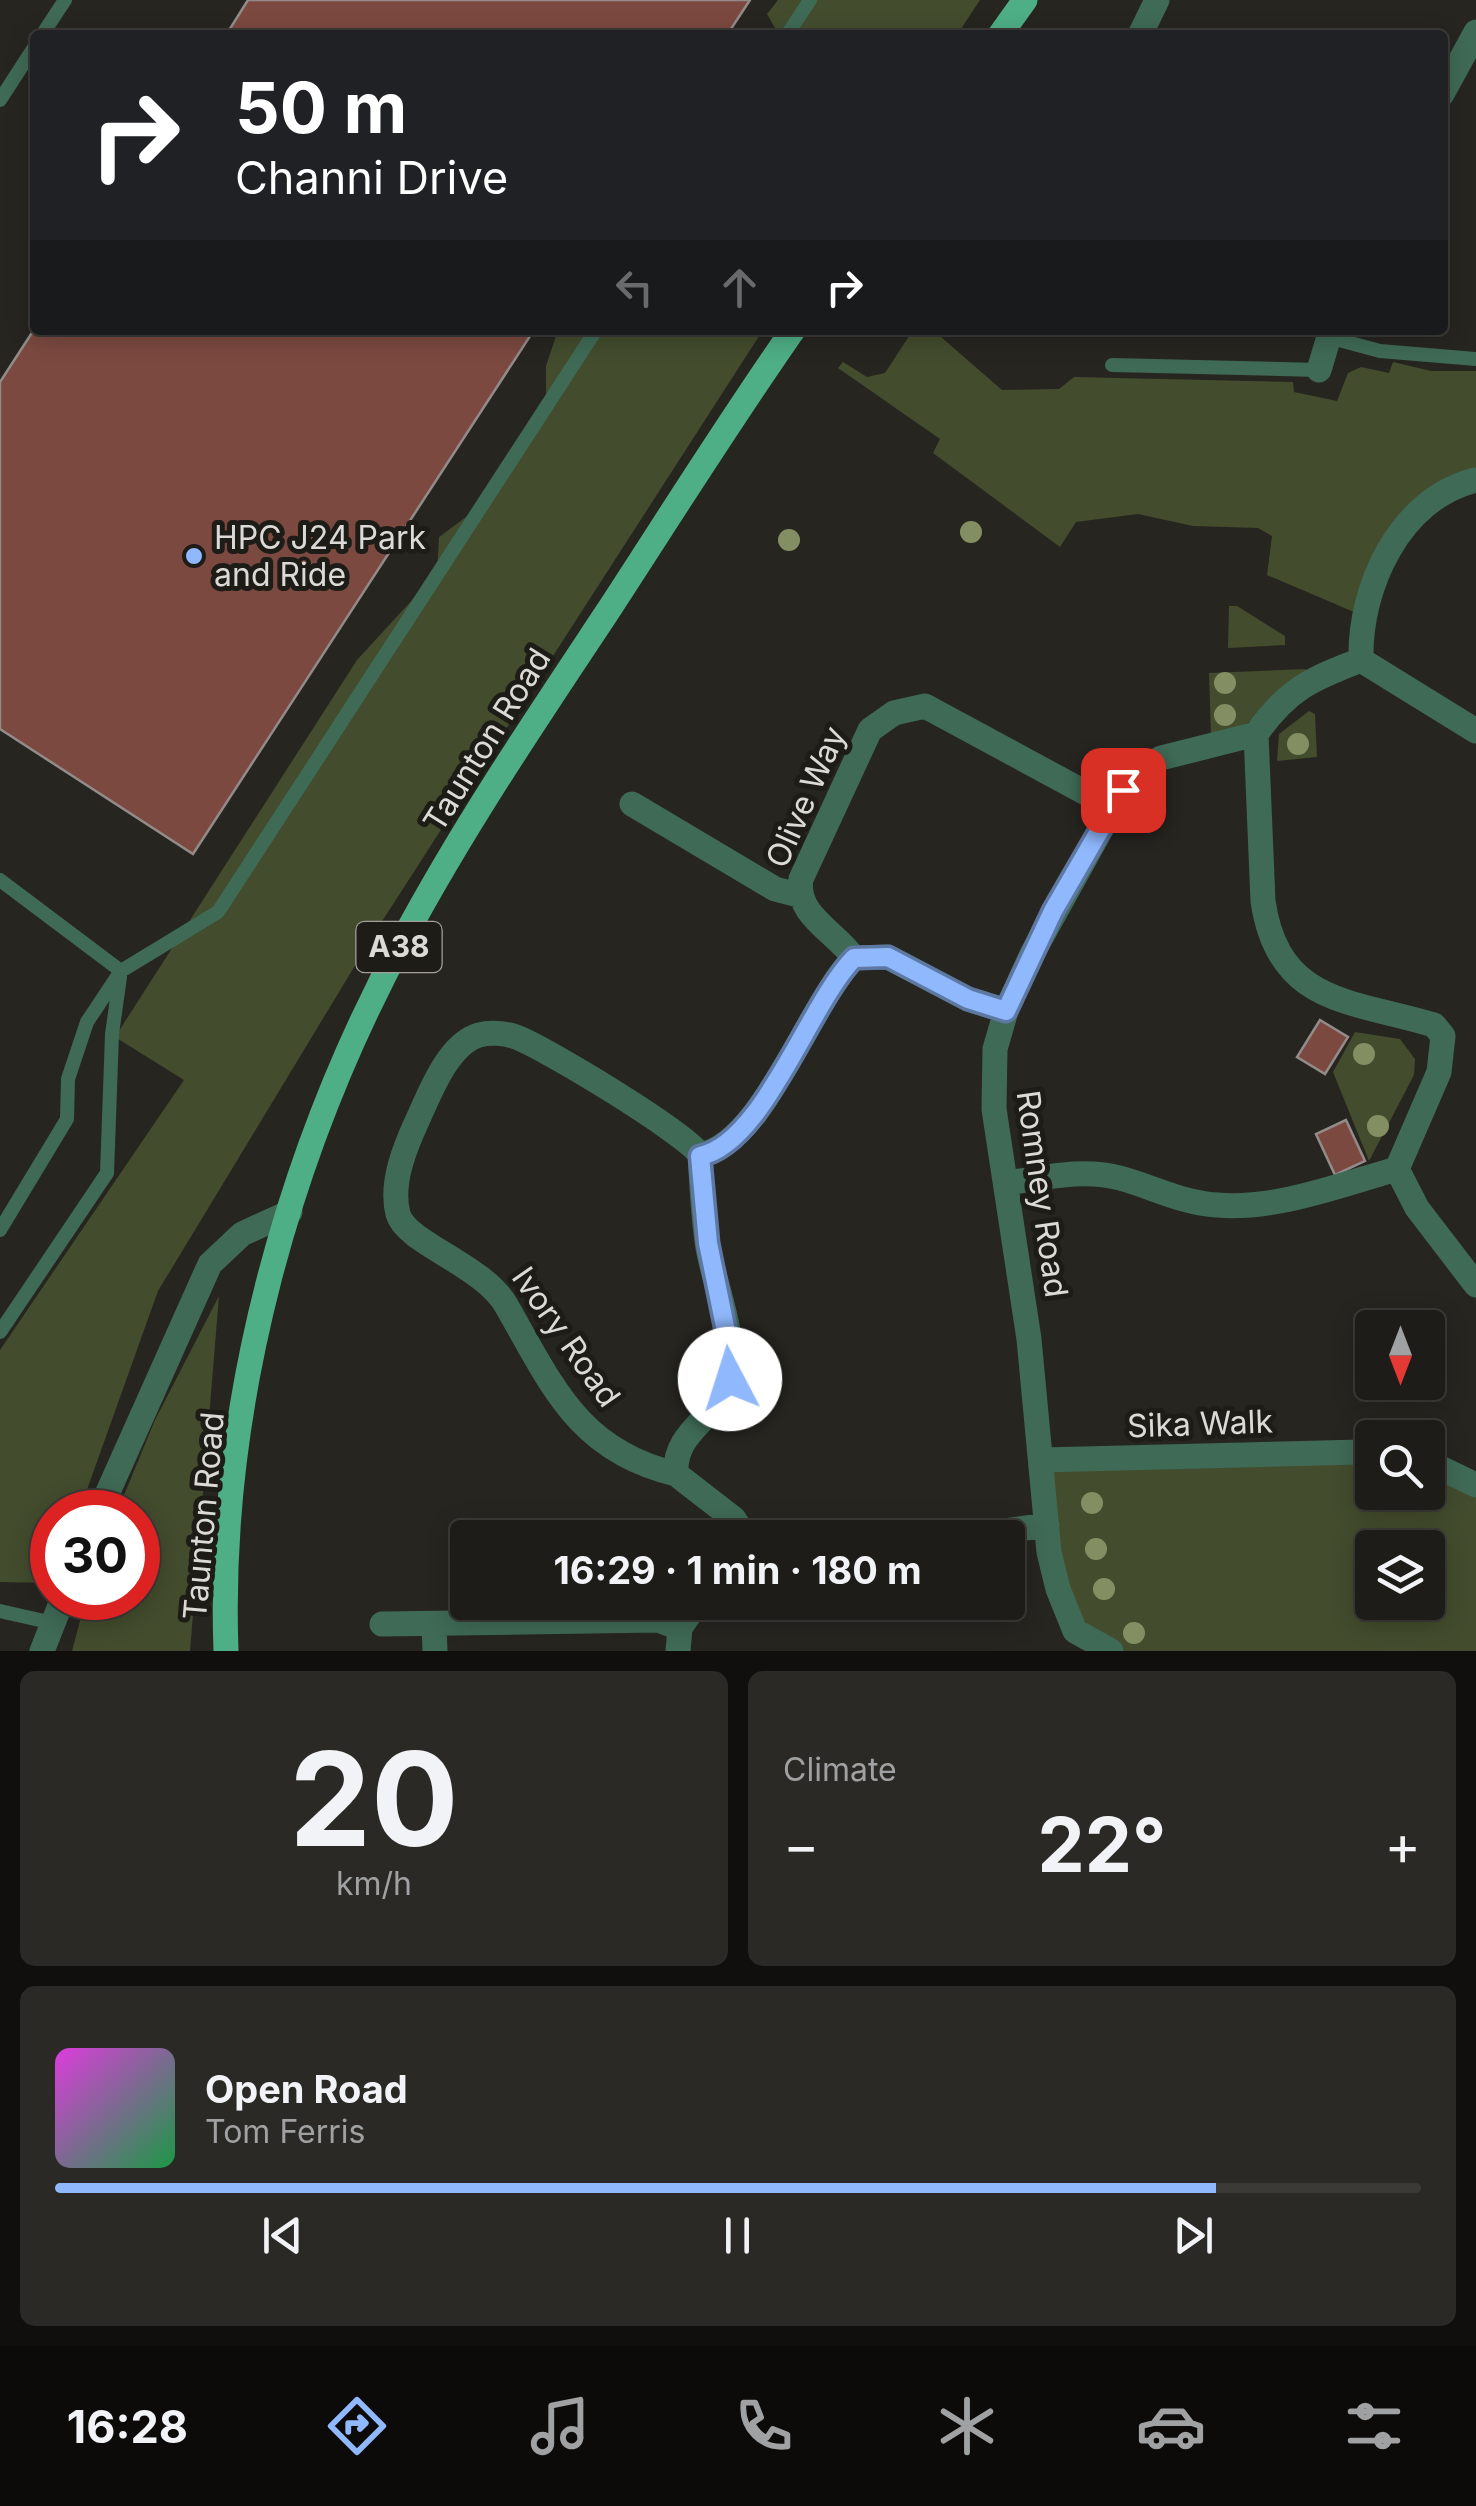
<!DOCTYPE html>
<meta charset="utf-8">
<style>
body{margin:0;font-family:Inter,sans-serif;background:#2a2925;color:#f1f3f6;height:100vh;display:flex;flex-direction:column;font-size:38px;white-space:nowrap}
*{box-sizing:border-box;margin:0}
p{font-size:32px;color:#a0a1a2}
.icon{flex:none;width:55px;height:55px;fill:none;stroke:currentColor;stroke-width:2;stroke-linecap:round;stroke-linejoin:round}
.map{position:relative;height:1651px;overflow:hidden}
.drawer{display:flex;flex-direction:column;gap:20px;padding:20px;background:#100f0d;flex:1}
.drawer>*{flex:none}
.hud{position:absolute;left:30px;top:30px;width:1418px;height:305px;border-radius:10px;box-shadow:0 5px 25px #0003,0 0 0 2px #3b3a37;background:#202124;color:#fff;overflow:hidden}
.needle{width:65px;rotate:180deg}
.tools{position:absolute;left:1355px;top:1310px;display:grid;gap:20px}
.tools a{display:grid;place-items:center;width:90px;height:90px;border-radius:10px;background:#1d1c18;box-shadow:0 5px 25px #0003,0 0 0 2px #3b3a37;font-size:50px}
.speed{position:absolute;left:30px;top:1490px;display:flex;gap:20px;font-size:50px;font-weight:700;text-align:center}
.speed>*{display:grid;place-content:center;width:130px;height:130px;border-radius:50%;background:#1d1c18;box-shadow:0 5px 25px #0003,0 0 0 2px #3b3a37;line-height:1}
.speed .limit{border:15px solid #d22;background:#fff;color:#111}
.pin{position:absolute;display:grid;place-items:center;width:85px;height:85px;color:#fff;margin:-42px;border-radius:20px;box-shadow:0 5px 15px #0006}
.me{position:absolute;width:110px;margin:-55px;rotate:355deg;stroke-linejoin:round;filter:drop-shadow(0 0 8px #0008)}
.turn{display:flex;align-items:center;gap:35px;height:210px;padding:0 40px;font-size:45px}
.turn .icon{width:130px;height:130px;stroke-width:2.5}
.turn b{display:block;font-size:70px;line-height:85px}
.lanes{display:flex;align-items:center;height:95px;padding:0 40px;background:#0003;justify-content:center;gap:50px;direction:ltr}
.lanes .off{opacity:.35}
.big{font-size:75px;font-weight:700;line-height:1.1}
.drawer .tile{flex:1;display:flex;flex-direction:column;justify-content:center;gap:15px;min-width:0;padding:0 35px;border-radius:15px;background:#2a2925}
.drawer .dial{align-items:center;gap:0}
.dial b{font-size:130px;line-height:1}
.song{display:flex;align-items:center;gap:30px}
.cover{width:120px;height:120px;border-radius:15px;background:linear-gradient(135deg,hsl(300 70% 55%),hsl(140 70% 35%))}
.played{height:10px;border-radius:5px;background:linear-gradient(90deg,#90b8fd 85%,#3b3a37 85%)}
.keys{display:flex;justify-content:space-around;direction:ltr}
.heat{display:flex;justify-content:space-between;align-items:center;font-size:55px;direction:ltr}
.drawer .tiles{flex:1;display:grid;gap:20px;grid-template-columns:1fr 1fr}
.tile:last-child{grid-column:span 2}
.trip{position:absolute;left:450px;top:1520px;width:575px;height:100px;border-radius:10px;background:#1d1c18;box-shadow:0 5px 25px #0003,0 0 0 2px #3b3a37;font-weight:700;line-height:100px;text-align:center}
.tab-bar{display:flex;height:160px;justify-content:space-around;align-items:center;background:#0c0b0a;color:#a0a1a2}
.tab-bar .icon{width:70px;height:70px}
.tab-bar .current{color:#90b8fd}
.tab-bar b{font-size:45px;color:#f1f3f6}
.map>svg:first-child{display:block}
</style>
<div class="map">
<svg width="1476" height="1651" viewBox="0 0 1476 1651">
<rect width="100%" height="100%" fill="#272520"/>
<!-- green -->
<path fill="#434c2d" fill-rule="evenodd" d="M778,0H980L957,35H779L767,14Z
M581,330H763L379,926L158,1291L79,1512H52V1583L0,1582V1350L184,1080L115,1037L357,660L437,573L439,537L489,500L546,398V366L556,336Z
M913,330H933L1002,390L1059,389L1074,377L1293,382L1294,392L1337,401L1348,373L1361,367L1389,373L1393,362L1431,371H1476V475L1453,480L1354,612L1267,575L1272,536L1258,528L1193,526L1138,514L1076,522L1060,547L933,453L940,439L838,368L843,362L867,377L885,373Z
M1229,606H1237L1285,636V645L1228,648Z
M1306,669L1304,677L1233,735L1211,737L1209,673Z
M1309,711L1315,714L1317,757L1277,761L1279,734Z
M1355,1032L1400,1039L1415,1059L1414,1075L1369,1161L1333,1072Z
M219,1296L190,1651H72L86,1598H138V1512H117L155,1420Z
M1372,1452V1492H1428V1463L1476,1486V1651H1111L1075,1631L1042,1460ZM1372,1548H1428V1602H1372Z"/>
<!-- building -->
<path fill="#7b4940" stroke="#928b89" stroke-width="2.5" d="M248,0H750L727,35H226Z
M35,328L534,330L193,854L0,729V382Z
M1320,1020L1348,1037L1325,1074L1297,1057Z
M1346,1120L1365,1161L1335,1175L1316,1134Z"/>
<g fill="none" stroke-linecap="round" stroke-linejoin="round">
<!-- lane -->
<path stroke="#3f6a55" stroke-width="14" d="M42,35L65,0
M787,35L810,0
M0,100L35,46
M1328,337L1380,351L1476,359
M1112,365L1319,370
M0,880L121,971
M0,1230L67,1119L68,1079L87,1022L121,971L218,912L596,330
M0,1332L107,1173L112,1034L120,977
M0,1611L53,1623"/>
<!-- street -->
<path stroke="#3f6a55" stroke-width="25" d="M1140,35L1157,0
M1442,94L1476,32
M1319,370L1331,330
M1361,660C1359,587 1400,498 1476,480
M1361,660L1476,731
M1256,734L1263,901C1278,1005 1352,1000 1434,1025L1443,1036L1439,1072L1397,1169L1417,1208L1476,1285
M632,804L775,889L798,895
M854,958C835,931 795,915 801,879L870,730L894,713L925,706L1110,806
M1006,1183C1044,1178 1083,1168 1120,1178C1153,1187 1182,1203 1217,1205C1276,1210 1340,1185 1397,1169
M1042,1460L1361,1452
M1428,1462L1476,1485
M676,1474C578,1451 552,1385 506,1305C483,1265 406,1243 398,1214C390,1183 405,1147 418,1119C430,1093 448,1044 479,1035C490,1032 505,1033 516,1037C544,1047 689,1135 700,1155
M99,1512L210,1264L242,1234L290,1212
M746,1538L734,1519L676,1474C673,1428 722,1418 729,1377C737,1337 715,1287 708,1248C703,1217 702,1186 700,1155C764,1143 808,1005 854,958L888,957L968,999L1006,1011
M954,1538L1047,1525
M382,1624L658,1620L680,1628
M434,1624L435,1651
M42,1651L63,1598
M678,1651L680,1628L698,1602
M1111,1651L1075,1631L1058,1589L1049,1552L1029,1339L994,1109L995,1049L1006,1011L1032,954L1123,790L1140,770L1161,758L1256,734C1288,689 1311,679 1361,660"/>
<!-- primary -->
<path stroke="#4eae85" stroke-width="25" d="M1000,35L1025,0
M226,1651C217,1406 289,1148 406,934C466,823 537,718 606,614C668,519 728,423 793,330"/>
</g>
<!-- trees -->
<g fill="#838f63">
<circle cx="971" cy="532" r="11"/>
<circle cx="789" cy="540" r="11"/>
<circle cx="1225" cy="683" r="11"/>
<circle cx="1225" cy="715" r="11"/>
<circle cx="1298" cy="744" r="11"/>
<circle cx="1364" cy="1054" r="11"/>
<circle cx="1378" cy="1126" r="11"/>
<circle cx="1092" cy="1503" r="11"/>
<circle cx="1096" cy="1549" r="11"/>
<circle cx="1104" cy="1589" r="11"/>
<circle cx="1134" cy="1633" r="11"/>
</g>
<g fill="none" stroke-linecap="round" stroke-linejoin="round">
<defs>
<path id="route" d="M730,1379V1351L708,1243L700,1156C763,1144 809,1004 854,958L888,957L968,999L1006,1011L1053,911L1123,790"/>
</defs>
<!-- route casing -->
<use href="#route" stroke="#5e78a4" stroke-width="25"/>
<!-- route -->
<use href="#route" stroke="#90b8fd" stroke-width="18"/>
</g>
<!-- markers -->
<circle fill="#90b8fd" stroke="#1d1c17" stroke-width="4" cx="194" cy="556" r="10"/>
<g text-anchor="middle" stroke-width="10" stroke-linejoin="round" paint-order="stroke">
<!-- shield labels -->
<rect fill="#1d1c17" stroke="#a2a19d" stroke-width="2.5" x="356.5" y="922" width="85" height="50" rx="8"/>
<g font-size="30" font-weight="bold" fill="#dbdad7">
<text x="399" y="957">A38</text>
</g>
<!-- poi labels -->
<g font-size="32" fill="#dbdad7" stroke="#1d1c17" text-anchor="start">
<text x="214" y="549">HPC J24 Park<tspan x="214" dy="37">and Ride</tspan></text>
</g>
<!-- street labels -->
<g font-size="32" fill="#dbdad7" stroke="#1d1c17">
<text transform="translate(487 740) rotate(-58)" y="11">Taunton Road</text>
<text transform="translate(806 797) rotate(-66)" y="11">Olive Way</text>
<text transform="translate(1042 1194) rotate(82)" y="11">Romney Road</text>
<text transform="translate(566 1337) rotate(55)" y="11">Ivory Road</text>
<text transform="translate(1200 1424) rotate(-2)" y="11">Sika Walk</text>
<text transform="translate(204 1516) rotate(-85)" y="11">Taunton Road</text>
</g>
</g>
</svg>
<div class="tools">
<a><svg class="needle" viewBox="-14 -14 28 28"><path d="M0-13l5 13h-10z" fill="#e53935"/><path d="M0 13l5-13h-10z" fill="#a0a1a2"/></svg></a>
<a><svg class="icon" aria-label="search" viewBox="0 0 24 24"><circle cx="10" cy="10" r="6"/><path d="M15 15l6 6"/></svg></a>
<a><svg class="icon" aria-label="layers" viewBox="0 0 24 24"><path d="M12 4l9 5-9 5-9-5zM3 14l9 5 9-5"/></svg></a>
</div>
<div class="speed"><div class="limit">30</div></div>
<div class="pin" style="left:1123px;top:790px;background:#d93025"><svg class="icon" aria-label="arrive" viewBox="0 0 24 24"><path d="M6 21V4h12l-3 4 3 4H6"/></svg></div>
<svg class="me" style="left:730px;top:1379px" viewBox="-20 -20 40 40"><circle r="19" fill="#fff"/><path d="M0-13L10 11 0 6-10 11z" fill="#90b8fd"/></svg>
<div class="trip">16:29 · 1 min · 180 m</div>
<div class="hud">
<div class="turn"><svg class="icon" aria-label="right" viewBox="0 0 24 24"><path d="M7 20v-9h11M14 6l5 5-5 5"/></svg><div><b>50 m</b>Channi Drive</div></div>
<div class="lanes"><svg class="icon off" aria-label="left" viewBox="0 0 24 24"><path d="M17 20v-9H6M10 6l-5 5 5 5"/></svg><svg class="icon off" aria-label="ahead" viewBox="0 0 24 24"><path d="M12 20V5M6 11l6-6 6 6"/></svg><svg class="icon" aria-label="right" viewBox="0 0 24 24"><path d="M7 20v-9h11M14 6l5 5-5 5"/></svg></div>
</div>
</div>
<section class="drawer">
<div class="tiles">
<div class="tile dial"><b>20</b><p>km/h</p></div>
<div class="tile"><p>Climate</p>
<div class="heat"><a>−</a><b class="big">22°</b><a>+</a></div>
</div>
<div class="tile">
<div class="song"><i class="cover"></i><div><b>Open Road</b><p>Tom Ferris</p></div></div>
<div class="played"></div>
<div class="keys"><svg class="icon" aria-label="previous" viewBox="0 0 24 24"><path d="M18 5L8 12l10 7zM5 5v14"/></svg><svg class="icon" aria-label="pause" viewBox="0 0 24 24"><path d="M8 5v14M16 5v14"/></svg><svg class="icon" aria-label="next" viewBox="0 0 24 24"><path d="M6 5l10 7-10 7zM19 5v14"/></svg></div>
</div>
</div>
</section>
<nav class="tab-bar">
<b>16:28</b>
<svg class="icon current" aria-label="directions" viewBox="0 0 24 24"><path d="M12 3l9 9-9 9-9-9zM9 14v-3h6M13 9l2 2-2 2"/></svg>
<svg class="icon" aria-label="music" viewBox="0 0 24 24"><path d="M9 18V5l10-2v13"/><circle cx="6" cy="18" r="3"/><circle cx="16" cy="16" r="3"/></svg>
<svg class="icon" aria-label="phone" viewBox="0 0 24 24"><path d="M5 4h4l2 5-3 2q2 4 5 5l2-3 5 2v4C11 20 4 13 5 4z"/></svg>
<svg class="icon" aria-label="climate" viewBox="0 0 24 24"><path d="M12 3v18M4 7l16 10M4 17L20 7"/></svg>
<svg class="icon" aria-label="car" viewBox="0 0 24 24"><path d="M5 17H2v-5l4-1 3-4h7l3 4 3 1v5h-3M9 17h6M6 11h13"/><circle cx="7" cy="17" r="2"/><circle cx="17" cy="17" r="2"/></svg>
<svg class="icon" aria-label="filters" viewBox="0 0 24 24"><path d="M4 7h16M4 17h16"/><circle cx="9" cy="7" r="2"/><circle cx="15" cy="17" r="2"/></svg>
</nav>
